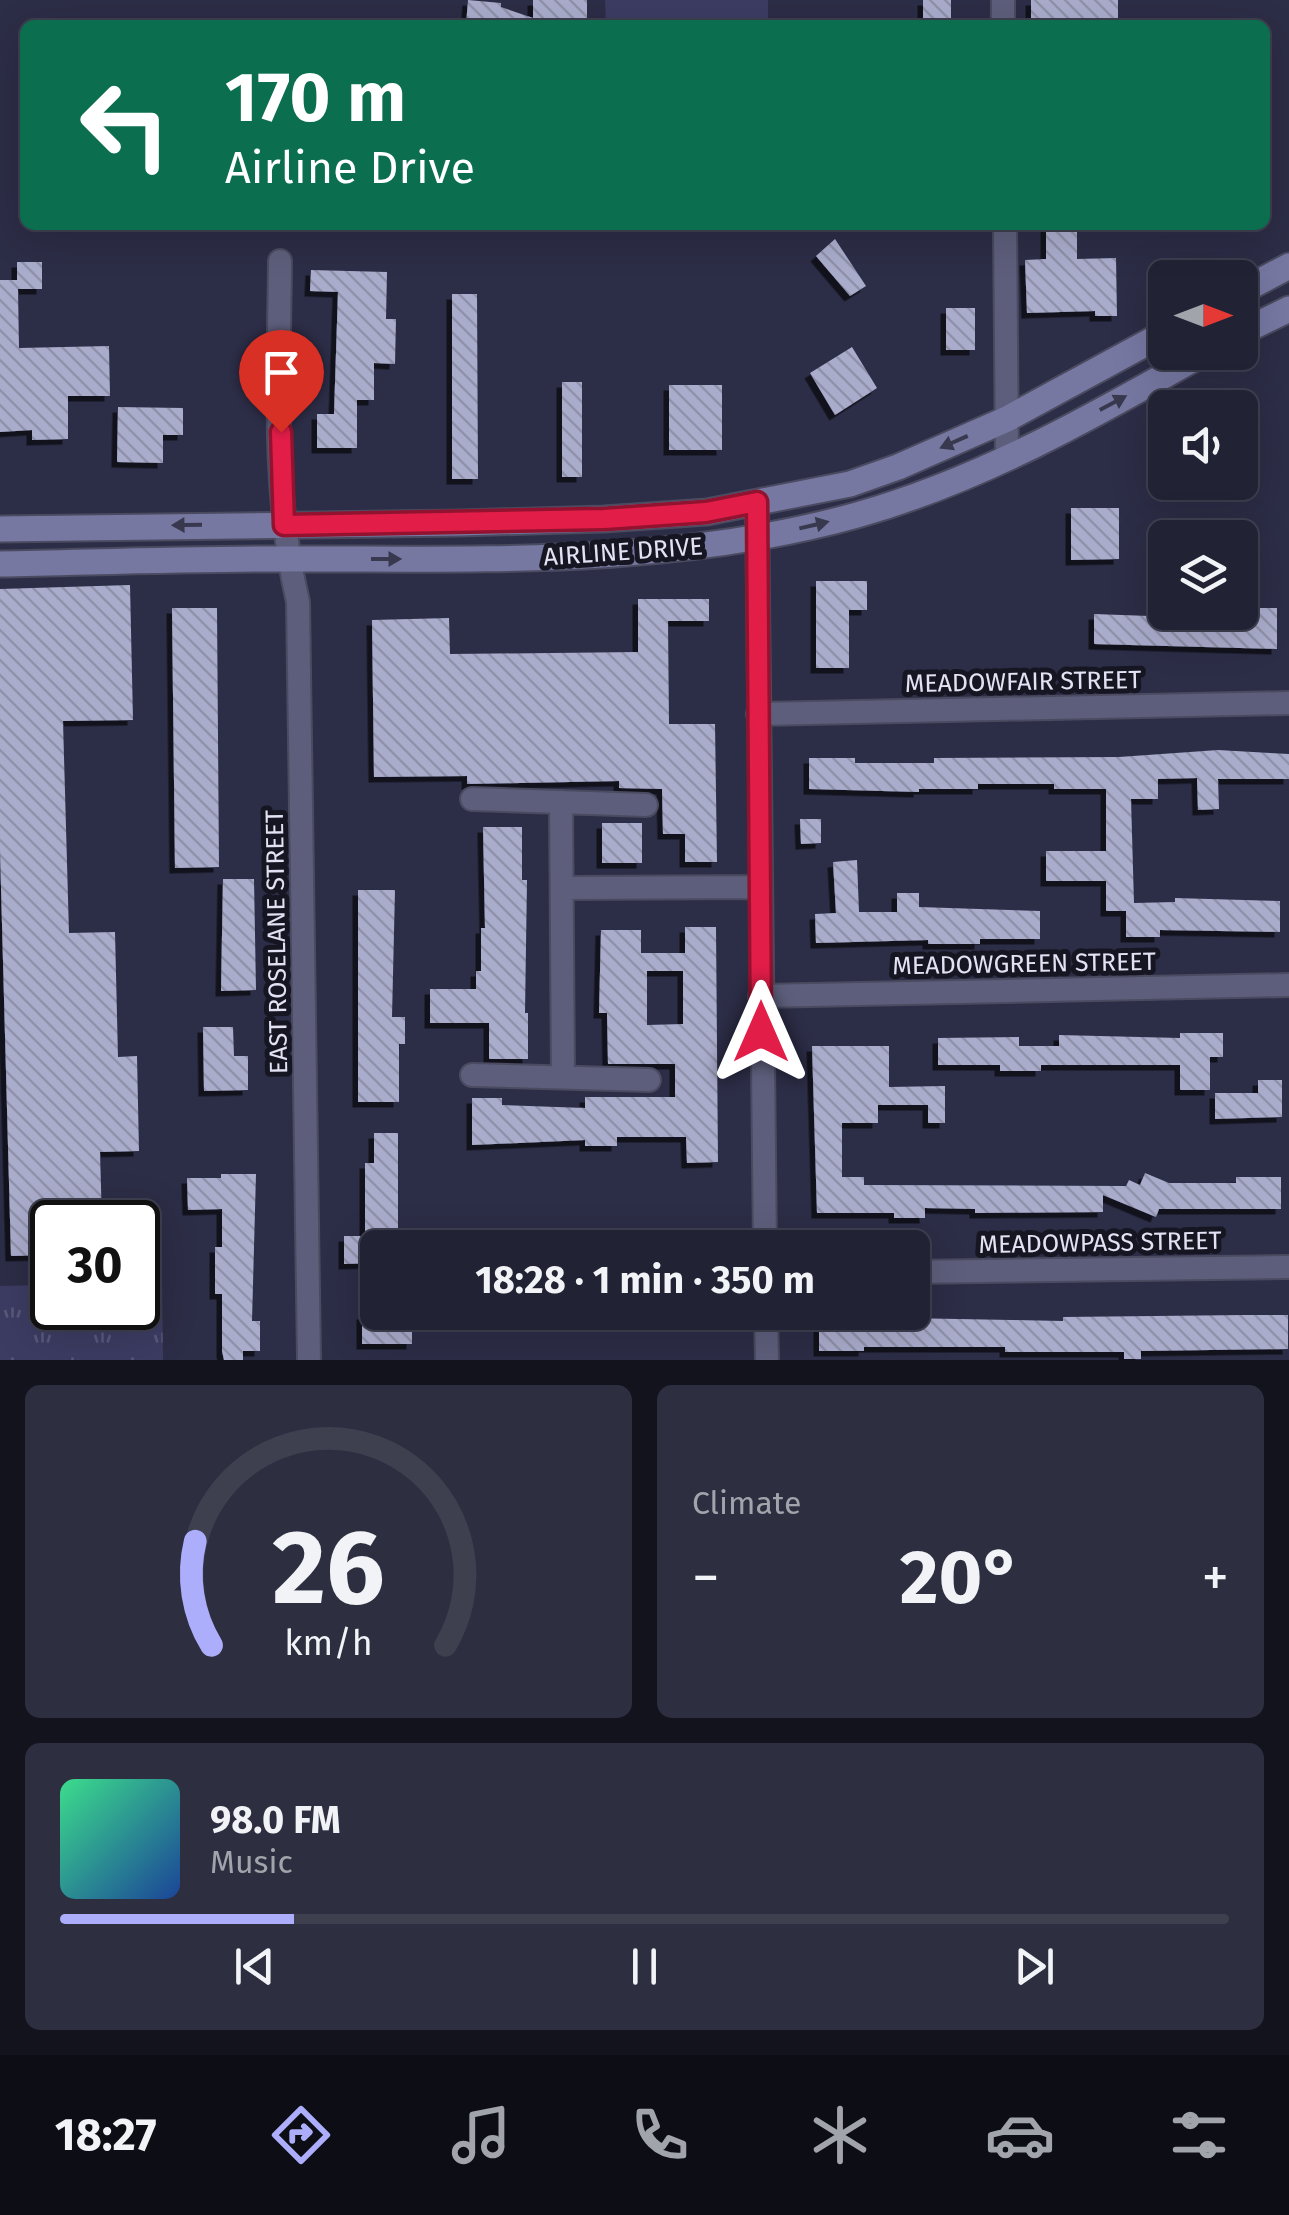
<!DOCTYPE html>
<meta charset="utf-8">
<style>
body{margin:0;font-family:"Fira Sans",sans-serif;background:#2d2f40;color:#f1f3f6;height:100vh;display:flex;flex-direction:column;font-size:38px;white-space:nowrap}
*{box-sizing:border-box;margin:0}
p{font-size:32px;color:#a2a4ac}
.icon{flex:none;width:55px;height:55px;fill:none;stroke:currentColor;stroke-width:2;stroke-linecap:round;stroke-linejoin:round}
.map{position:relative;height:1360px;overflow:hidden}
.side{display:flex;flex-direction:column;gap:25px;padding:25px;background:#12131d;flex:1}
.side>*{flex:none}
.guide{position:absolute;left:20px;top:20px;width:1250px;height:210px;border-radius:15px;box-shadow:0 10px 40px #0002,0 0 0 2px #3e3f4f;background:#0b6e4f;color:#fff;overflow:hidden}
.needle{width:65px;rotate:90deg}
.fabs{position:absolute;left:1148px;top:260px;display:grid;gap:20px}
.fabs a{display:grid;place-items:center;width:110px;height:110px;border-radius:15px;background:#212234;box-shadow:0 10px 40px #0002,0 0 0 2px #3e3f4f;font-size:50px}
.speed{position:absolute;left:30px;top:1200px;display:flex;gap:20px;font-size:50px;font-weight:700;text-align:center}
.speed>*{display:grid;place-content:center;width:130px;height:130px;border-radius:50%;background:#212234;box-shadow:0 10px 40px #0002,0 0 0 2px #3e3f4f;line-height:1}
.speed .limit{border:5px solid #111;border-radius:15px;background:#fff;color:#111}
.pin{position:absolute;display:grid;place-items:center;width:85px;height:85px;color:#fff;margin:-102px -42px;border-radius:50% 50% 50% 0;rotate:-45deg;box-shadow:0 0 10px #0007}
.pin .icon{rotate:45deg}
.me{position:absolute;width:110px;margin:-55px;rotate:0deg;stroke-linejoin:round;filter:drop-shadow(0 0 8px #0008)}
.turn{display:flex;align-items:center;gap:35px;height:210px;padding:0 40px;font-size:45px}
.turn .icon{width:130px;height:130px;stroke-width:2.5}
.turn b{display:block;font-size:70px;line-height:85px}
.big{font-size:75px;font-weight:700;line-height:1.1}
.side .card{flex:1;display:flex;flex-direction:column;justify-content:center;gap:15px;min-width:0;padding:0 35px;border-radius:15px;background:#2d2f40}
.side .dial{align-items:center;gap:0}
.dial svg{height:260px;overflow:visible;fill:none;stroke:#3e3f4f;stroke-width:7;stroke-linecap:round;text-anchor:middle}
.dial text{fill:#f1f3f6;stroke:none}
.song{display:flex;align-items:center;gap:30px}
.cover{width:120px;height:120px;border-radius:15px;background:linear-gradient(135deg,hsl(150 70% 55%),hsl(220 70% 35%))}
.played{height:10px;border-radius:5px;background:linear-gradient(90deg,#adaefb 20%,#3e3f4f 20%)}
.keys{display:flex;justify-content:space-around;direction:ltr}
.heat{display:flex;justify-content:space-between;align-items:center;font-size:55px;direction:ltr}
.side .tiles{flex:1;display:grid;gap:25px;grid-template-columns:1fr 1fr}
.card:last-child{grid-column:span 2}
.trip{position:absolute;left:360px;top:1230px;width:570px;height:100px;border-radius:15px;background:#212234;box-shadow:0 10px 40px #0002,0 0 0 2px #3e3f4f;font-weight:700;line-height:100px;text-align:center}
.tabs{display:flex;height:160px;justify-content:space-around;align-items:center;background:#0d0e15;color:#a2a4ac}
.tabs .icon{width:70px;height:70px}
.tabs .on{color:#adaefb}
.tabs b{font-size:45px;color:#f1f3f6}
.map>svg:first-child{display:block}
</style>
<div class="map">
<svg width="1289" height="1360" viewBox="0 0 1289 1360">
<defs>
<pattern id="grass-tufts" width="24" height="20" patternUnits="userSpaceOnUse" patternTransform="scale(2.5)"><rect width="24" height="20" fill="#3c3c63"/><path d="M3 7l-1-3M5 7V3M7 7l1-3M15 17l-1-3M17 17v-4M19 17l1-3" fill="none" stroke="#58587a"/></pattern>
<pattern id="building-back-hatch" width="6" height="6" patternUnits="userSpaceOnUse" patternTransform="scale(2.5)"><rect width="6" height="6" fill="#aaaccc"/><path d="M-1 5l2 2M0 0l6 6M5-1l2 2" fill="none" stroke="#9092ab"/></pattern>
<filter id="shadow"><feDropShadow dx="-5.5" dy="5.5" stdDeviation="0" flood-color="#0009"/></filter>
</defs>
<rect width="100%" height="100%" fill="#2c2d46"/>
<!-- grass -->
<path fill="url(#grass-tufts)" d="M138,1284H162L163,1360H0V1286L52,1285V1308H138Z"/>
<!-- green -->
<path fill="#3c3c63" d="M605,0H768V25H606Z"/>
<!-- building -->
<path fill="url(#building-back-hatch)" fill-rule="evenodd" filter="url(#shadow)" d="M468,0L501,3V7L533,18V0H587V25H466Z
M923,0H951V25H923Z
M1031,0H1118V25H1031Z
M1046,225H1077V259L1116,258L1117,316H1095V311L1027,313L1025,260L1046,259Z
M835,239L866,286L850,296L816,256Z
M17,262H42V289H18L19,348L109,346L110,396H68V439L32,440V430L0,432V280H17Z
M311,270L387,272L386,319H396L395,364L374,363V400H357V448H317V414H334L338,292L310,291Z
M452,294H477L478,479H452Z
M946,308H975V350H946Z
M852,347L877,388L835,415L810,373Z
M562,382H582V477H562Z
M669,385H722V450H669Z
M118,407L183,408V435H163V463L117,462Z
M1071,508H1119V559L1071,560Z
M816,581H867V610H849V668H816Z
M130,585L133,720L63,721L69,933L115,932L118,1057L137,1056L139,1151L100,1152L102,1222H52V1255L11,1256L0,850V589Z
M638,599H709V621H668L669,724H715L717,862H685V834H663L662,789L619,788V781L467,784V776L374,777L372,620L449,618L450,654L638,652Z
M172,608H217L219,867L175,868Z
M1240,608H1277V649L1094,644V614L1233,619V612H1240Z
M1218,750L1289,754V779H1218L1219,809L1198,810L1197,778L1158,779V799H1131L1134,903L1175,902V898L1280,901V932L1160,930V937H1126V911H1106V881H1046V851H1106V789H1054V784H978V789H919V792L809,789V758H855V763H934V758L1119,757Z
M800,819H821V843L801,844Z
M602,823H642V863H602Z
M483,827H522V880H527L525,1013H528V1059H489V1023H430V989H476V971H481V928H485Z
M857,860L859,912H897V893H919V907L1040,911V939H980V944H928V940L816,943L815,914L836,913L833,862Z
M223,879H254L256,990L221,991Z
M358,890H395L392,1017H405V1044H399V1102H358Z
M685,927H716L718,1162L687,1163L686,1137H617V1146H585V1140L472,1145V1098H502V1105L585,1108V1097H675V1064H608L607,1013H599L601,930H641V953H685ZM647,971H683V1024L647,1025Z
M203,1027H233L234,1056H248V1090L204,1091Z
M1180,1033H1223V1057H1210V1090H1180V1065H1041V1071H1000V1065H938V1038L1019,1037V1046H1059V1035L1180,1038Z
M812,1046H889V1087L945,1086V1123H928V1105H878V1123H842V1177H864V1185L1126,1186L1129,1180L1140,1185L1145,1173L1169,1183H1236V1177H1281V1209H1159L1156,1217L1103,1195V1212L975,1213V1209L925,1208V1218H894V1213H817Z
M1258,1080H1282V1117L1215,1119V1093H1258Z
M374,1133H398V1248H378V1263L344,1264V1236H365V1163H374Z
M221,1174H256L252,1321H260V1351H243V1360H224L222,1351V1294H215V1247H222V1209L188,1210L187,1178H221Z
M412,1313V1344H362V1314Z
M1244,1315H1288V1349L1141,1351V1359H1124V1352H1005V1347H864V1351H819V1321H851V1317L1063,1321V1317Z"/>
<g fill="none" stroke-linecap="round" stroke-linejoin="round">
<defs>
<path id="street" d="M1003,0V25
M1005,225L1007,459
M280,261C279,374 272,491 298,602L309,1360
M757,502L765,1248
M758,714L1289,703
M472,799L646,805
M561,802L563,1077
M563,888L761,887
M760,996L1289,985
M472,1075L649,1080
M912,1272L1289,1267
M766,1312L767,1360"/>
<path id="secondary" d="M1240,292L1289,266
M1240,333L1289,309
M0,529L460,523L604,519L707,512L850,484L898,467L1007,419L1165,333
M0,564C103,562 206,558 310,559C493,559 679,565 857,515C981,480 1094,416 1206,352"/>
</defs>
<!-- street casing -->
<use href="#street" stroke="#4a4a60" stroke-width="26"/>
<!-- secondary casing -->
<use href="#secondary" stroke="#4a4a60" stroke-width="29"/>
<!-- street -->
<use href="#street" stroke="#5d5e7b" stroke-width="22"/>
<!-- secondary -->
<use href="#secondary" stroke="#7778a2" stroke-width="25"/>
</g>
<!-- one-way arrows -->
<defs><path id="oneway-solid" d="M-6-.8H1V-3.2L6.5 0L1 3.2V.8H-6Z" transform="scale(2.5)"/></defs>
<g fill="#38384f">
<use href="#oneway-solid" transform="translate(1113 403) rotate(-28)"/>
<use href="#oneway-solid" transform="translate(954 442) rotate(156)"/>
<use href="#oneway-solid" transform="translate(187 525) rotate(179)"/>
<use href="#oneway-solid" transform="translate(814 525) rotate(-13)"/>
<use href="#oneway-solid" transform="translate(386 559)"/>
</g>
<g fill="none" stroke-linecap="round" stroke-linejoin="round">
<defs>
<path id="route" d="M281,432L284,525L604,519L706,512L757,502L761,1032"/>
</defs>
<!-- route casing -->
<use href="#route" stroke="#92132f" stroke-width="25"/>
<!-- route -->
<use href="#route" stroke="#e11d48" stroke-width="18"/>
</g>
<g text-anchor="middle" stroke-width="10" stroke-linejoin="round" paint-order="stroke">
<!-- street labels -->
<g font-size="25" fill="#e1e2f3" stroke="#161622">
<text transform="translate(623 551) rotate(-4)" y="9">AIRLINE DRIVE</text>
<text transform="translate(1023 681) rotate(-1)" y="9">MEADOWFAIR STREET</text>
<text transform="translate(276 942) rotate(-91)" y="9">EAST ROSELANE STREET</text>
<text transform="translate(1024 963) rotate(-1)" y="9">MEADOWGREEN STREET</text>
<text transform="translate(1100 1242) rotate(-1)" y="9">MEADOWPASS STREET</text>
</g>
</g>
</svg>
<div class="fabs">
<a><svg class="needle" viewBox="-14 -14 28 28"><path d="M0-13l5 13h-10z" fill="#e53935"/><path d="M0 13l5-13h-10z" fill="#a2a4ac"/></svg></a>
<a><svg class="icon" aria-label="sound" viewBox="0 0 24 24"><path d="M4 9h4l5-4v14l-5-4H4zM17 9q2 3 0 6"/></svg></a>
<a><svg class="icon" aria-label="layers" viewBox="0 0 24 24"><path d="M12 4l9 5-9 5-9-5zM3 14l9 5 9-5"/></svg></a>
</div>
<div class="speed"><div class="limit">30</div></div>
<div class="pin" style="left:281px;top:432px;background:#d93025"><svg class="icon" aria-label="arrive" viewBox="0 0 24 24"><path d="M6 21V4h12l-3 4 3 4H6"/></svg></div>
<svg class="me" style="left:761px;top:1032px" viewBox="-20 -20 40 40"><path d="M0-17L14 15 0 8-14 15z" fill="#e11d48" stroke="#fff" stroke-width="4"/></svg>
<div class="trip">18:28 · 1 min · 350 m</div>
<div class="guide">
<div class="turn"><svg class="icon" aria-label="left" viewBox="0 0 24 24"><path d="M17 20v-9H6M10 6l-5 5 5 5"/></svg><div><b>170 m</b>Airline Drive</div></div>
</div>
</div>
<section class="side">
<div class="tiles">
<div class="card dial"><svg viewBox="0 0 100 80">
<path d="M14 69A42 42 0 1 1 86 69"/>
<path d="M14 69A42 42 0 0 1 9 37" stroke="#adaefb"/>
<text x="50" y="56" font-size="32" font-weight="700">26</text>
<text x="50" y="72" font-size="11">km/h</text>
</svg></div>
<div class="card"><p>Climate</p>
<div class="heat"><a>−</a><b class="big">20°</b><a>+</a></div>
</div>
<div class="card">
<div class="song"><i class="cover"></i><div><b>98.0 FM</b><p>Music</p></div></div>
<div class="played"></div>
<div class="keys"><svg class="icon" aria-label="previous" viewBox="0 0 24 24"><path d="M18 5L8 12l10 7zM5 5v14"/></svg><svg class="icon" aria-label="pause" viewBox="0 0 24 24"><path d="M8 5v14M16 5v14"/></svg><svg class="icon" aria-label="next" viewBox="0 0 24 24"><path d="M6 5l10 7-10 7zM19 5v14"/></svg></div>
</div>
</div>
</section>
<nav class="tabs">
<b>18:27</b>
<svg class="icon on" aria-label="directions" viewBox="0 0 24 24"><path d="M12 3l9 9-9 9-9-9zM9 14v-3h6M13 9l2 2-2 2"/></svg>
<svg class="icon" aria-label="music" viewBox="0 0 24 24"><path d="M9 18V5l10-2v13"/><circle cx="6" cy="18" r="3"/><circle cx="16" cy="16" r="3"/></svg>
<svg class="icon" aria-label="phone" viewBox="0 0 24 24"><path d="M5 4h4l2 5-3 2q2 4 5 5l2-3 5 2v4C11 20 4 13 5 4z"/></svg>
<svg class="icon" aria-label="climate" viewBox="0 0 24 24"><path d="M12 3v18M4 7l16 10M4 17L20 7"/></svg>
<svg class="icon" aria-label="car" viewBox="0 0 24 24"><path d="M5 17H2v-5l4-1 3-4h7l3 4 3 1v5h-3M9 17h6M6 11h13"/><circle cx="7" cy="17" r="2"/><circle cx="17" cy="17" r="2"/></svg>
<svg class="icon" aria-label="filters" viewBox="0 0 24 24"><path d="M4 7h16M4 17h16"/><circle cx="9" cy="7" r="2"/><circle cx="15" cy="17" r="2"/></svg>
</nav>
